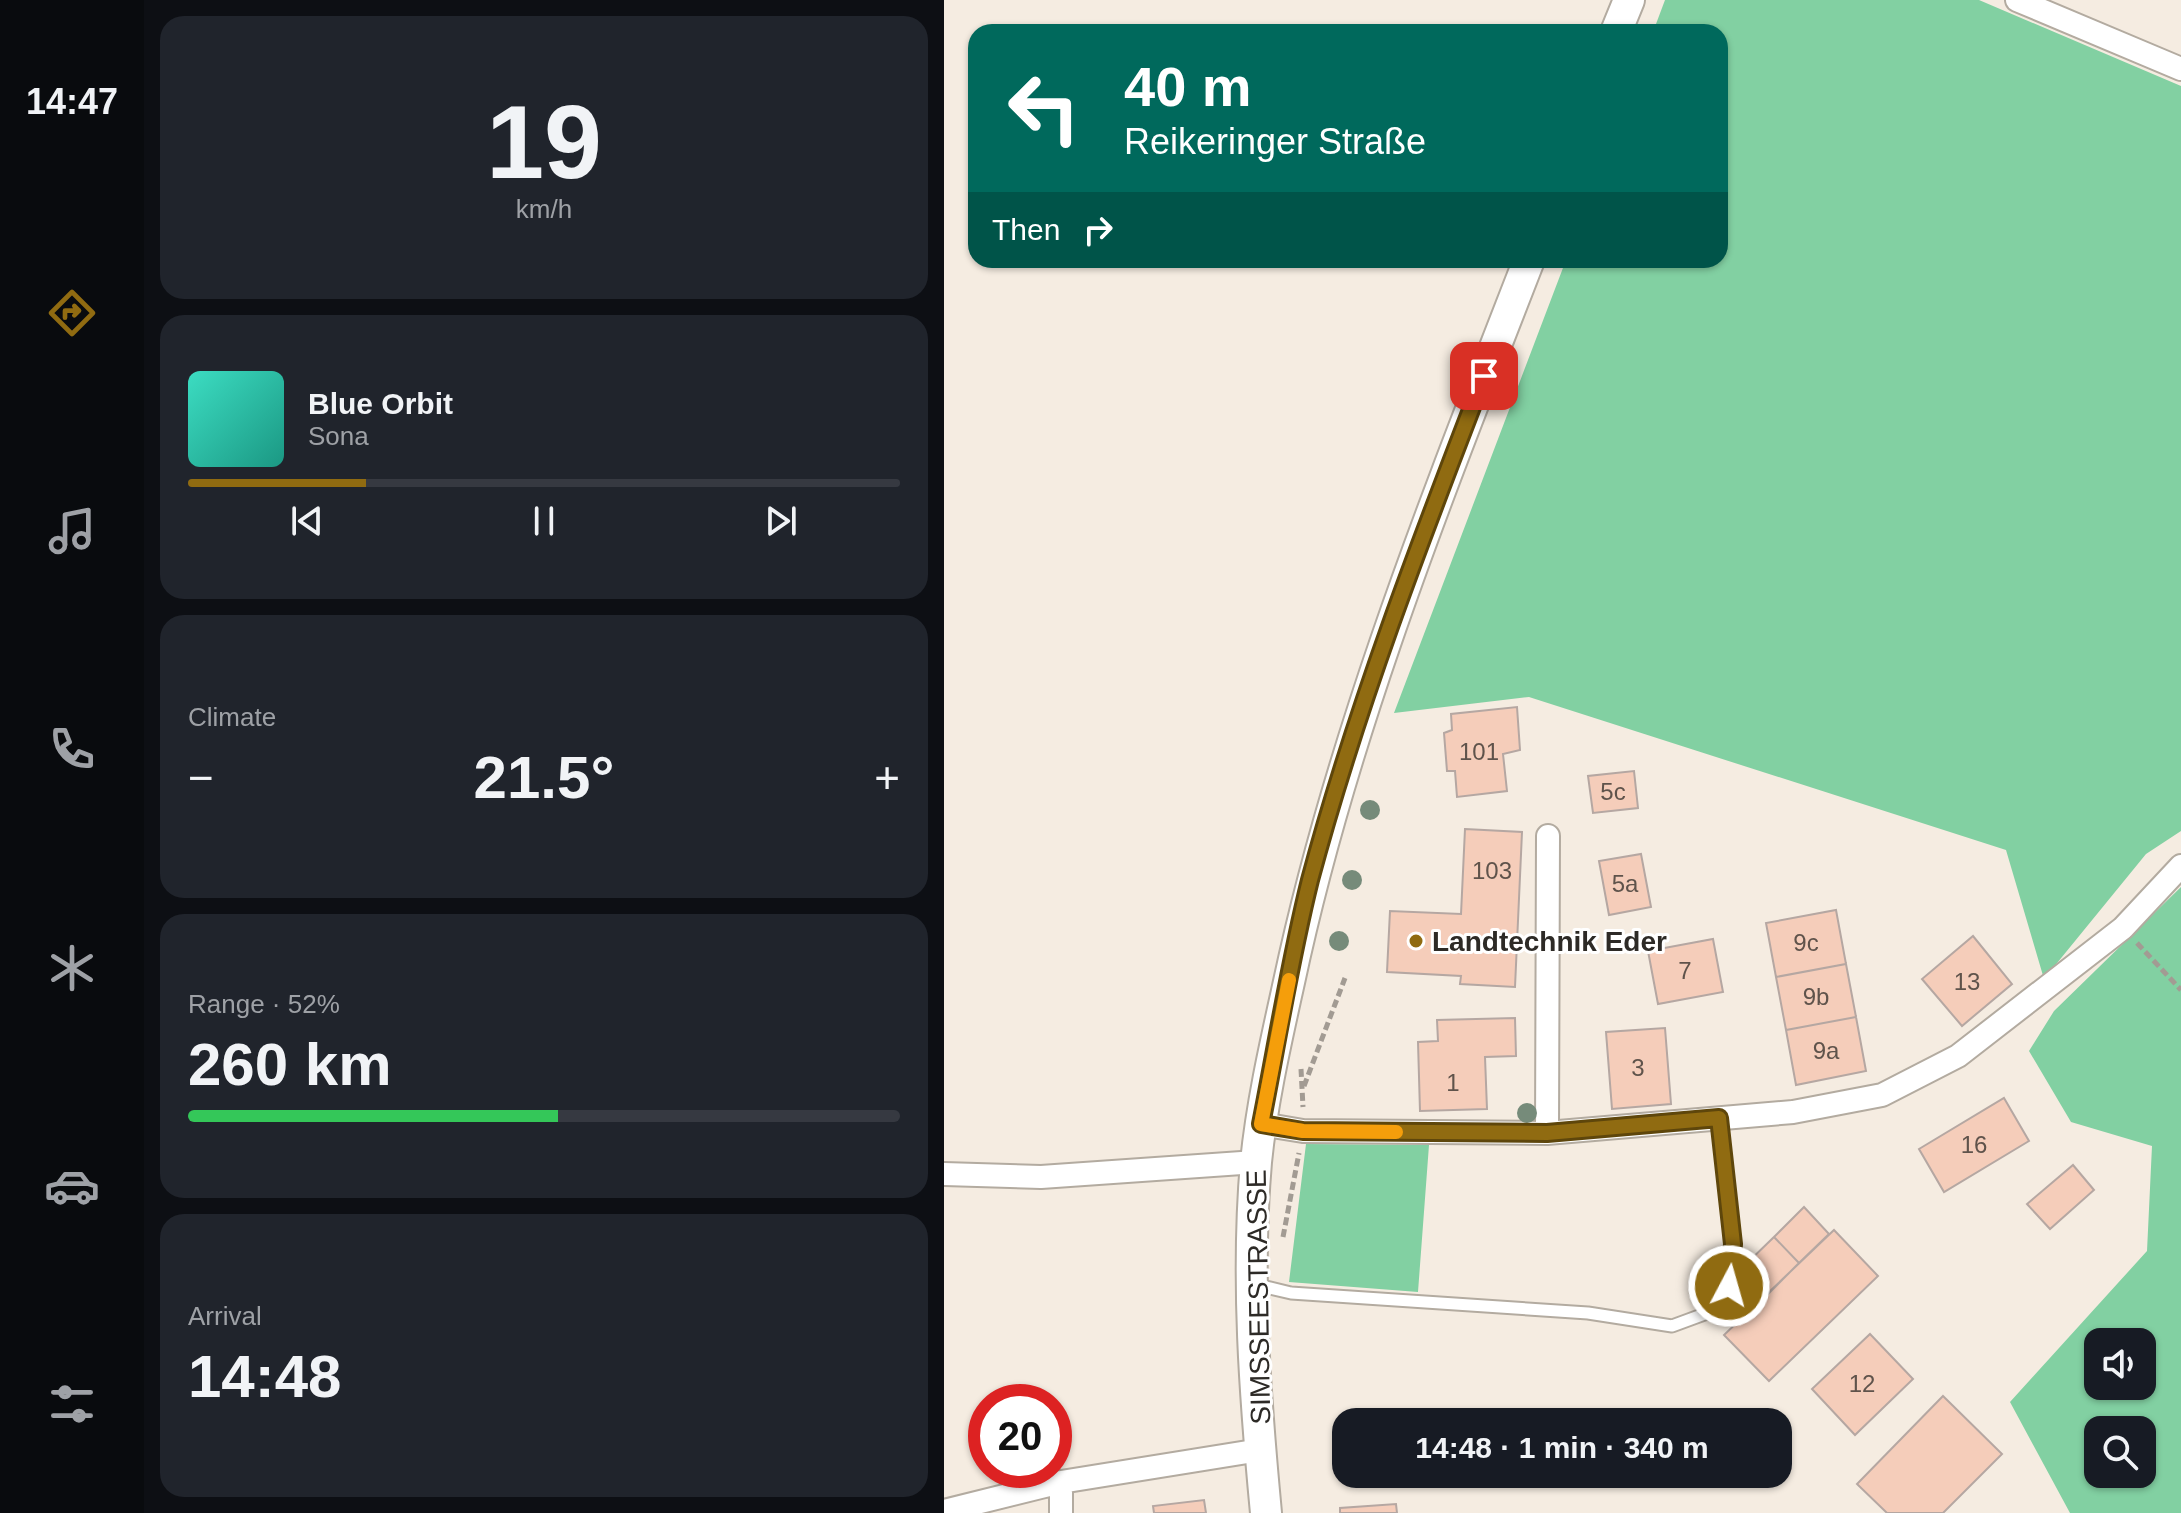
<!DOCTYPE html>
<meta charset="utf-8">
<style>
body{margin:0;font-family:Helvetica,sans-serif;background:#20242c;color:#f1f3f6;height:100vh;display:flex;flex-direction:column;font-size:30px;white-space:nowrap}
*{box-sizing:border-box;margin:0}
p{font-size:26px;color:#9ea1a6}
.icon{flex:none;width:44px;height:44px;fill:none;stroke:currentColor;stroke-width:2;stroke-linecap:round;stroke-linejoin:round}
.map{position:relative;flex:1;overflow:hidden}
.details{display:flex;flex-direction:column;gap:16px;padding:16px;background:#0d0f14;width:800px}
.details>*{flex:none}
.hud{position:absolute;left:24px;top:24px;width:760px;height:244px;border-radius:24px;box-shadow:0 2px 6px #0004;background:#00695c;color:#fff;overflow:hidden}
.tools{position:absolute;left:1140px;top:1328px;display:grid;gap:16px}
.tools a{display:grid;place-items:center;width:72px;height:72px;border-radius:16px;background:#171b24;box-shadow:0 2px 6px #0004;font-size:40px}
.speed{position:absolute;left:24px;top:1384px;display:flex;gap:16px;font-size:40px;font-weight:700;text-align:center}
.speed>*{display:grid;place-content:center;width:104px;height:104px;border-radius:50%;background:#171b24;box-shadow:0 2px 6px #0004;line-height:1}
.speed .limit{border:12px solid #d22;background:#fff;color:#111}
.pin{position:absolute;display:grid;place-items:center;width:68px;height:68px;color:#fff;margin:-34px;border-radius:16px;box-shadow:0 4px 12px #0006}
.me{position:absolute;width:88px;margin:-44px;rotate:6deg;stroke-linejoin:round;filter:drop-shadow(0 0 6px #0008)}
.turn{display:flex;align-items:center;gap:28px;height:168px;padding:0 24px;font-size:36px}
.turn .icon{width:104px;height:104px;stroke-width:2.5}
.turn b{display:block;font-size:56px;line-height:68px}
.then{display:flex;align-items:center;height:76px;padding:0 24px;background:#0003;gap:16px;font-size:30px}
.big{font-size:60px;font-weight:800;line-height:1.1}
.details .widget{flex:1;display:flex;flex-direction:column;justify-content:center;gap:12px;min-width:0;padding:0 28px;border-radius:24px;background:#20242c}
.details .dial{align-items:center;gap:0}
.dial b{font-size:104px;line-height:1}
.song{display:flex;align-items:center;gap:24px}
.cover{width:96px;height:96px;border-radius:12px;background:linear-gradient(135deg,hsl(170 70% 55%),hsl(170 70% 35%))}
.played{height:8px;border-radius:4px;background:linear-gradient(90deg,#906b11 25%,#363941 25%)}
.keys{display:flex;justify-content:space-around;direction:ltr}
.heat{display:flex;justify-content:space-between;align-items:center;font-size:44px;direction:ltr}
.charge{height:12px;border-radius:6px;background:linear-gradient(90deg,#34c759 52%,#363941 0)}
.trip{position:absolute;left:388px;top:1408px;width:460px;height:80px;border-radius:24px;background:#171b24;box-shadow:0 2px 6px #0004;font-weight:800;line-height:80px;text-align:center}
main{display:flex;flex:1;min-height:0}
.tabs{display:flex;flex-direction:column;width:144px;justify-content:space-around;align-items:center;background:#090b0e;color:#9ea1a6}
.tabs .icon{width:56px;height:56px}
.tabs .current{color:#906b11}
.tabs b{font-size:36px;color:#f1f3f6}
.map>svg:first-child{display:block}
</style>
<main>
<nav class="tabs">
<b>14:47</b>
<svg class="icon current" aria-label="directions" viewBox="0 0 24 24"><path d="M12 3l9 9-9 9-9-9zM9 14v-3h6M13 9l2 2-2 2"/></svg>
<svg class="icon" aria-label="music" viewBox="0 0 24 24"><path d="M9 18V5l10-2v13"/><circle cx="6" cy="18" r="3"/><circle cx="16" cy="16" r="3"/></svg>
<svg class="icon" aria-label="phone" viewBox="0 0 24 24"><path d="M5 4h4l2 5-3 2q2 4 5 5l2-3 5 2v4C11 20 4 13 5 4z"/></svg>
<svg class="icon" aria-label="climate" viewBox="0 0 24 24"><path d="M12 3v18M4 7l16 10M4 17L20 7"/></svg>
<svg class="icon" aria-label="car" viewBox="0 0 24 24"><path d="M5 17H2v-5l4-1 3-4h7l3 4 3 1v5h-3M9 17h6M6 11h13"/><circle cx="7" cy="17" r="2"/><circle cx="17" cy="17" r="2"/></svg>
<svg class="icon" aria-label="filters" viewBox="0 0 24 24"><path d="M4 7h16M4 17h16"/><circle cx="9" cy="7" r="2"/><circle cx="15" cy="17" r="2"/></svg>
</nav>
<section class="details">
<div class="widget dial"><b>19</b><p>km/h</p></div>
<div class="widget">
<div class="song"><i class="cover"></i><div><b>Blue Orbit</b><p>Sona</p></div></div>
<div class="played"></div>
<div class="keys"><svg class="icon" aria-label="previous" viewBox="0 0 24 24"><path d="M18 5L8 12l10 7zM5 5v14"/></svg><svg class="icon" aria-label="pause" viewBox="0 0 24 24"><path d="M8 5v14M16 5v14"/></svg><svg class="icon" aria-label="next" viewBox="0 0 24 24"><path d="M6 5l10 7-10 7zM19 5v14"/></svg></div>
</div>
<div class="widget"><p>Climate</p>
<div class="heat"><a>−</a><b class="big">21.5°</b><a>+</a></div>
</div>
<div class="widget"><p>Range · 52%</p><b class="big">260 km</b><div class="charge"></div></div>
<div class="widget"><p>Arrival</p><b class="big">14:48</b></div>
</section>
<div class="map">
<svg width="1237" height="1513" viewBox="0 0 1237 1513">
<rect width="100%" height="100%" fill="#f5ece1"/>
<!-- green -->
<path fill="#82d0a2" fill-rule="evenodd" d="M721,0H1035L1237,86V831L1202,854L1100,979L1062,850L585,697L450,713L622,260H776V32H709Z
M1237,887V1513H1126L1066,1402L1203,1251L1208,1146L1127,1122L1085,1051L1110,1011ZM1154,1342H1198V1386H1154ZM1154,1430H1198V1474H1154Z
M362,1144L485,1145L474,1292L345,1282Z"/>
<!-- building -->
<path fill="#f5cdba" stroke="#b5a7a2" stroke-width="2" d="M573,707L576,750L559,754L563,791L513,797L511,771H503L500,733L508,730L507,714Z
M690,771L694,808L649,813L644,776Z
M521,829L578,832L571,987L516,984L517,976L443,972L446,911L517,914Z
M697,854L707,907L665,915L655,861Z
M892,910L902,964L832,977L822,923Z
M1029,936L1068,984L1018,1026L978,979Z
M769,939L779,992L714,1004L704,951Z
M902,964L912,1017L842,1030L832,977Z
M912,1017L922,1071L852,1085L842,1030Z
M571,1018L572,1056L541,1057L543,1109L476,1111L474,1042L494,1041L493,1020Z
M721,1028L727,1104L668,1109L662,1032Z
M1060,1098L1085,1141L1000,1192L975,1149Z
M1129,1165L1150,1190L1106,1229L1083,1204Z
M860,1207L885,1234L855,1263L830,1237Z
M890,1230L934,1276L825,1381L780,1335Z
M830,1237L855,1263L814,1304L795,1285L807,1274L800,1266Z
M926,1334L969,1379L911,1435L868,1389Z
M999,1396L1058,1454L999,1513H943L913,1484Z
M260,1500L262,1513H210L209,1506Z
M452,1504L453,1513H396V1508Z"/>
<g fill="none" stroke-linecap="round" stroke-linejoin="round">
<defs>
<path id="service" d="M309,1284L347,1293L644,1313L728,1326L766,1312L785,1286L789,1244L775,1118"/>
<path id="minor" d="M1073,0L1237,69
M317,1124L359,1131L603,1133L849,1112L938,1095L1014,1056L1179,928L1237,866
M603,1133L604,836
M0,1174L97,1177L312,1162
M0,1511L117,1482L316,1450
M117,1513V1482"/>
<path id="secondary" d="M672,32L685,0
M322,1513C311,1397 302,1278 312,1162C318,1102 332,1041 345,982C398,733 493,497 585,260"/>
</defs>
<!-- service casing -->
<use href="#service" stroke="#b3aba0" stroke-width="15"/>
<!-- minor casing -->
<use href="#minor" stroke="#b3aba0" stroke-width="26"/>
<!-- secondary casing -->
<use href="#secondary" stroke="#b3aba0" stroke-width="34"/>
<!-- path -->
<path stroke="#a29b93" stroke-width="5" stroke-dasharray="8 4" stroke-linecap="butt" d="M1193,943L1237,990
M357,1069L359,1107
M360,1086L401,978
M339,1237L355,1153"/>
<!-- service -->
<use href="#service" stroke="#fff" stroke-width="11"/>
<!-- minor -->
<use href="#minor" stroke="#fff" stroke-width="22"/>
<!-- secondary -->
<use href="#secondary" stroke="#fff" stroke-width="30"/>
</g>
<!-- trees -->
<g fill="#768b7a">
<circle cx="426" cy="810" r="10"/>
<circle cx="408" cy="880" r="10"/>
<circle cx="395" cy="941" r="10"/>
<circle cx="583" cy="1113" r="10"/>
</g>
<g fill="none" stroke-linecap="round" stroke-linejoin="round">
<defs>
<path id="route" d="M540,376C476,542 412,708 366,880C346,960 333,1043 317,1124L359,1131L603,1133L775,1118L789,1244L785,1286"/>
</defs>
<!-- route casing -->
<use href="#route" stroke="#5e460b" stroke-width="20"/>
<!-- route -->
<use href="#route" stroke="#906b11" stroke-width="14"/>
<!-- slow -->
<path stroke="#f59e0b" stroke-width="14" d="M345,980L317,1124L359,1131L452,1132"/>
</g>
<!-- markers -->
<circle fill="#906b11" stroke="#fff" stroke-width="3" cx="472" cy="941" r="8"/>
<g text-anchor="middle" stroke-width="6" stroke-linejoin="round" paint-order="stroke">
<!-- number labels -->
<g font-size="24" fill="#5f534b">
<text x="535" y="760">101</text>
<text x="669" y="800">5c</text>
<text x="548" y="879">103</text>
<text x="681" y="892">5a</text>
<text x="862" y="951">9c</text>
<text x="741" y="979">7</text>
<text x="1023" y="990">13</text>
<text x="872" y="1005">9b</text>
<text x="882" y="1059">9a</text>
<text x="694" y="1076">3</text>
<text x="509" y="1091">1</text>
<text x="1030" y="1153">16</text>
<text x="918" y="1392">12</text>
</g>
<!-- poi labels -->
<g font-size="28" font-weight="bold" fill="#2d2a26" stroke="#fff" text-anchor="start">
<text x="488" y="951">Landtechnik Eder</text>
</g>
<!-- street labels -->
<g font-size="28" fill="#2d2a26" stroke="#fff">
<text transform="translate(314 1297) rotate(-91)" y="10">SIMSSEESTRASSE</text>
</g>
</g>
</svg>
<div class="tools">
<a><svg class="icon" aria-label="sound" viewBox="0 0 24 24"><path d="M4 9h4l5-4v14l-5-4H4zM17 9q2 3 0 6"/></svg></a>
<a><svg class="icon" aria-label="search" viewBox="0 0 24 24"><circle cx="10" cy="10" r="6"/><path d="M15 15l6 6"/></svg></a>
</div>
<div class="speed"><div class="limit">20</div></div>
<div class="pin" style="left:540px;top:376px;background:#d93025"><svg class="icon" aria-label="arrive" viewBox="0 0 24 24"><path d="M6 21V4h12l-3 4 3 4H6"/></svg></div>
<svg class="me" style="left:785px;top:1286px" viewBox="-20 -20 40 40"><circle r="17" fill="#906b11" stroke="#fff" stroke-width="3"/><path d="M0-11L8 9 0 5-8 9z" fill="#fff"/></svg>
<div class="trip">14:48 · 1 min · 340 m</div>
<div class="hud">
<div class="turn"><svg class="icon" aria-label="left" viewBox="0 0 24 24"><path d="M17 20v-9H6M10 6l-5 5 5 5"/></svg><div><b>40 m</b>Reikeringer Straße</div></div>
<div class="then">Then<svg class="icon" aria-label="right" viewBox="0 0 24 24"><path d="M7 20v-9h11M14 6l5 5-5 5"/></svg></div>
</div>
</div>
</main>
